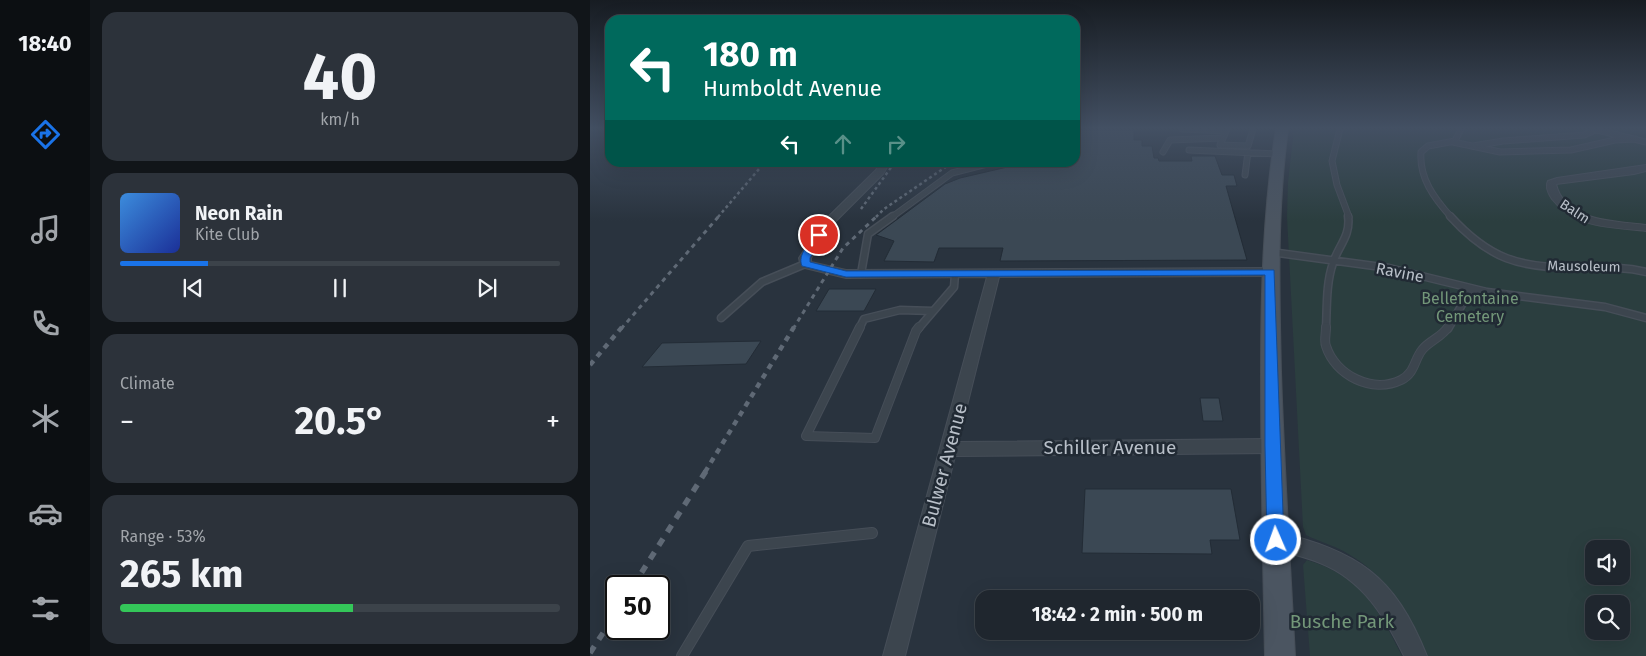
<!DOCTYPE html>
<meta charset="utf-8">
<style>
body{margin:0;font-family:"Fira Sans",sans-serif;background:#2c323a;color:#f1f3f6;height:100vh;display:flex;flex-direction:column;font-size:19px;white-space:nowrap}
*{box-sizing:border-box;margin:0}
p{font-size:16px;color:#a1a5aa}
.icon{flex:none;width:28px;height:28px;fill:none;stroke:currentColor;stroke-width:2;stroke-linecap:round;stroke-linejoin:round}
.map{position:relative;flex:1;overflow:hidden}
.side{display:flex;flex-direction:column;gap:12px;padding:12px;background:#111519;width:500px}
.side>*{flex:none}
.banner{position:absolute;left:15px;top:15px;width:475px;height:152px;border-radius:15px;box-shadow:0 5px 20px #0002,0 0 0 1px #3c434a;background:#00695c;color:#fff;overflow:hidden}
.controls{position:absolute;left:995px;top:540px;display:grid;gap:10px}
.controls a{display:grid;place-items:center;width:45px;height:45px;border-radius:10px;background:#1f262e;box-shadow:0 5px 20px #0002,0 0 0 1px #3c434a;font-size:25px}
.speed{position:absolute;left:15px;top:575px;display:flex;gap:10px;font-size:25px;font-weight:700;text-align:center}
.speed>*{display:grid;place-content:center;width:65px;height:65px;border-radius:50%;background:#1f262e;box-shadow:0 5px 20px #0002,0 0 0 1px #3c434a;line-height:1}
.speed .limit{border:2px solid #111;border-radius:8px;background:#fff;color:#111}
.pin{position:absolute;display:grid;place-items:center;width:42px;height:42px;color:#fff;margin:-21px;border:2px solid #fff;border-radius:50%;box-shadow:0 1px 5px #0007}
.me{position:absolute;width:55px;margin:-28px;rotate:358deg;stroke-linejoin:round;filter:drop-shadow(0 0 4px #0008)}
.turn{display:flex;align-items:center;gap:18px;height:105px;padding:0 15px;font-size:22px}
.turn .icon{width:65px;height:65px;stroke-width:2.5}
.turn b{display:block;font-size:35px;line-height:42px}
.lanes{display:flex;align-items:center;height:48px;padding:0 15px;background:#0003;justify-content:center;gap:25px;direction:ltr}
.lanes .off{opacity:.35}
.big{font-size:38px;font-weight:700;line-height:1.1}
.side .card{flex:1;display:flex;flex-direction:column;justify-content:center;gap:8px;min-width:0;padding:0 18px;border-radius:15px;background:#2c323a}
.side .dial{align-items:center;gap:0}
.dial b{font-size:65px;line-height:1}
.song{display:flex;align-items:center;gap:15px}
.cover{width:60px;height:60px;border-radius:8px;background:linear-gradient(135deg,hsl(210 70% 55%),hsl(230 70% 35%))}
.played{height:5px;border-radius:2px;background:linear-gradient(90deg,#1a73e8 20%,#3c434a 20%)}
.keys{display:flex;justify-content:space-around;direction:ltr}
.heat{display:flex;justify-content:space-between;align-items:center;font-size:28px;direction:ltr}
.charge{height:8px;border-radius:4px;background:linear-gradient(90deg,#34c759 53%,#3c434a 0)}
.trip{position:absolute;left:385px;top:590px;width:285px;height:50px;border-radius:15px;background:#1f262e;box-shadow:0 5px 20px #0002,0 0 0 1px #3c434a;font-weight:700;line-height:50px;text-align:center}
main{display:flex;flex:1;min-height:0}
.tab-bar{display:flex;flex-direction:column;width:90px;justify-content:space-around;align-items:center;background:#0c0f12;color:#a1a5aa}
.tab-bar .icon{width:35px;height:35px}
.tab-bar .active{color:#1a73e8}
.tab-bar b{font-size:22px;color:#f1f3f6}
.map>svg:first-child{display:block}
</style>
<main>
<nav class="tab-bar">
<b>18:40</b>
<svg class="icon active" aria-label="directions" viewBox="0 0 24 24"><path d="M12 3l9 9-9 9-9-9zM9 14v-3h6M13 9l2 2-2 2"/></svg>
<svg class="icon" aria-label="music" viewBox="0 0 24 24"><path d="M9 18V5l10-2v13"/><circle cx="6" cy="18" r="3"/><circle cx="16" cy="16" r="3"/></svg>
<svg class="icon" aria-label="phone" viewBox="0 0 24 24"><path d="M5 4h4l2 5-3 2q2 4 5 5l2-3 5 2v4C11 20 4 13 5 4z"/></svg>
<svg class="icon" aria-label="climate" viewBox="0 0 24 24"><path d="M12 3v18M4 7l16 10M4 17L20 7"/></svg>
<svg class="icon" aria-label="car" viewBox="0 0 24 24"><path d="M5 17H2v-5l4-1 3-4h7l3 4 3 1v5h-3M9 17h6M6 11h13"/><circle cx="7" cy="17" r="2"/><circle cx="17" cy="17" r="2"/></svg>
<svg class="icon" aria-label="filters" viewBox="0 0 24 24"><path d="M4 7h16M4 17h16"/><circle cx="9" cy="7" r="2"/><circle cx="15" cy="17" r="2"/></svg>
</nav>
<section class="side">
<div class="card dial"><b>40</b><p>km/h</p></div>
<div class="card">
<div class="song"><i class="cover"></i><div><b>Neon Rain</b><p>Kite Club</p></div></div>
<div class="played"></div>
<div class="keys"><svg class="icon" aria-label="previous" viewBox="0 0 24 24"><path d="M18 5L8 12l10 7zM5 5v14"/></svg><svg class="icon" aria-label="pause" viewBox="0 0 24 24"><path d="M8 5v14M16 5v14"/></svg><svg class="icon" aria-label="next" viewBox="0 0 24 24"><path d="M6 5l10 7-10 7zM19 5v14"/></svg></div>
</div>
<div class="card"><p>Climate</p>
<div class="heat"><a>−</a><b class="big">20.5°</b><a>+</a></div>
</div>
<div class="card"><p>Range · 53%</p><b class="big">265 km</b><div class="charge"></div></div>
</section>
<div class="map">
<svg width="1056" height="656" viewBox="0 0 1056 656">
<rect width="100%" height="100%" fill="#29333e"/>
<!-- green -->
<path fill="#2b3e3f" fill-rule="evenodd" d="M704,129H1056V656H838C816,613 799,576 755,552C743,545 728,541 716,535L713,527L697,217L698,182ZM1004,549H1031V576H1004ZM1004,604H1031V631H1004Z
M717,560C771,576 788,608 812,656H720L713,565Z"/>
<!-- building -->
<path fill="#3b4854" stroke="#232c36" d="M485,129H544V140H552V146H562L564,158H568L569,161H602L601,156H625L632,175H644L647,186H636L657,260L410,261L413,248H349L344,262L294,261L304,241L286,235L355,184L370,178L439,162H485Z
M239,289H286L274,311H226Z
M171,341L156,364L52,367L72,343Z
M610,398H629L633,421H613Z
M495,489H641L650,540H620L622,554L492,553Z"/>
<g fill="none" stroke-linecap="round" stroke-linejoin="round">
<defs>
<path id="lane-far3" d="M592,129L636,131
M637,129L630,145L658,146L663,129
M750,129L742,161L747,185L759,217
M1003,129L1056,142
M863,142L910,152L981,150L1025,140L1045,139
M883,146L913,141L994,135L1001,132L999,129
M599,150L688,154
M573,152L580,140L633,138
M655,175L658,152
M302,217L362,173L397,164
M861,217C844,198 829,178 831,152L838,146L865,141L871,129"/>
<path id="lane-far2" d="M860,216C899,259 929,268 987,268C1011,268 1032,266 1056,272
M681,252L799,268L897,292L1015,307L1056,318
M271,274L278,234L303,216
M131,318L172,282L215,264
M269,329L274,319L310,310L343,311
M328,329L364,287L365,274
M736,329C737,307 736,283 743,263C748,246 761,236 758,216
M858,329L881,289"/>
<path id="lane-far1" d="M270,327L216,436L285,438L326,331L329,327
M736,327C736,334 734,341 736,346C745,375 782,394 811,380C825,373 824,360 832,350C839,341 852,337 858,327"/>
<path id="lane" d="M92,656L158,546L282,533"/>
<path id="street" d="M291,162H300L293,174L241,226L221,258V262L256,270L680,268L686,272L680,276L409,277L368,442L682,439L688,441L690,446L688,451L682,453L365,456L315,656H293L397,277L256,278L211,267L209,258L233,222L286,170Z
M1056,165V171L1044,174L966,184C975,222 1026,221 1056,225V231C1023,227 985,229 962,199C958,193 955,187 958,181L967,178Z
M685,531C768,552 804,574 837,656H814C795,617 773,580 730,563C713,556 695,553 678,546L675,540L678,534Z"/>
<path id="secondary" d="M686,129H698C687,210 689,290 691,372C694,467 700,561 705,656H675C673,562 671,469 671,375C671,293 673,211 686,129Z"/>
</defs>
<!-- lane-far3 casing -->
<use href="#lane-far3" stroke="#464e58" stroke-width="7"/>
<!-- lane-far2 casing -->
<use href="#lane-far2" stroke="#464e58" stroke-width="9"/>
<!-- lane-far1 casing -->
<use href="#lane-far1" stroke="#464e58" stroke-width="10"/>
<!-- lane casing -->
<use href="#lane" stroke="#464e58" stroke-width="12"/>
<!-- street casing -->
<use href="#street" stroke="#464e58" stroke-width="2"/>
<!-- secondary casing -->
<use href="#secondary" stroke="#464e58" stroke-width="2"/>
<!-- lane-far3 -->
<use href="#lane-far3" stroke="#3c454e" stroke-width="5"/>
<!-- lane-far2 -->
<use href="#lane-far2" stroke="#3c454e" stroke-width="6"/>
<!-- lane-far1 -->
<use href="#lane-far1" stroke="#3c454e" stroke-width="8"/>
<!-- lane -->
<use href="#lane" stroke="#3c454e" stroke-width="10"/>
<!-- street -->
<use href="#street" fill="#3c454e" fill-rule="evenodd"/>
<!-- secondary -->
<use href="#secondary" fill="#4b5561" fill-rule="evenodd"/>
<!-- rail-far3 -->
<path stroke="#5f6975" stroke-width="2.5" stroke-dasharray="3 3" stroke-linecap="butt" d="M271,209L305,162
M128,217L175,162
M286,217L294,209L363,162"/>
<!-- rail-far2 -->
<path stroke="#5f6975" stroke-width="3" stroke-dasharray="4.5 4.5" stroke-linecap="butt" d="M31,329L129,216
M203,329L253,248L287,216"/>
<!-- rail-far1 -->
<path stroke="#5f6975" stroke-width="4.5" stroke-dasharray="5.5 5.5" stroke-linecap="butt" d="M0,365L32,327
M115,472L204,327"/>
<!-- rail -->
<path stroke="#5f6975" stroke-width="5.5" stroke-dasharray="8 8" stroke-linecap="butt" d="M43,586L116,471
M0,653L26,613"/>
</g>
<!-- sky -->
<linearGradient id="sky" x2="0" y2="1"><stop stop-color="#171c22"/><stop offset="0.58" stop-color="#435063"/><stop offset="1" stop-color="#435063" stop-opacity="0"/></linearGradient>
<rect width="1056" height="221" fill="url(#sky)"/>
<!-- route -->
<path fill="#1a73e8" stroke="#114b97" d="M229,232L234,235L220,258V262L256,271L684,270L694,540L691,545L686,547L680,545L677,540L675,446V275L256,277L212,266C207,255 220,242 226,233Z"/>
<g text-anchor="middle" stroke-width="5" stroke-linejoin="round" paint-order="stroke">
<!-- far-street labels -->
<g font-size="14" fill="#b9c0c9" stroke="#212a34">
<text transform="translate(985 211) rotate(33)" y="5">Balm</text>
<text transform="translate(994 266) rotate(1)" y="5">Mausoleum</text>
</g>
<!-- street labels -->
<g font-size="16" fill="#b9c0c9" stroke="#212a34">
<text transform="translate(810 272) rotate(11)" y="6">Ravine</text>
</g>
<!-- park labels -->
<g font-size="16" fill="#739779" stroke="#212a34">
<text x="880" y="304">Bellefontaine<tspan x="880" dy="18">Cemetery</tspan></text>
</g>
<!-- near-street labels -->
<g font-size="19" fill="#b9c0c9" stroke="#212a34">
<text x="520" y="454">Schiller Avenue</text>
<text transform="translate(354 465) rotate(-75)" y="7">Bulwer Avenue</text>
</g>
<!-- near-park labels -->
<g font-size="19" fill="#739779" stroke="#212a34">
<text x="752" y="628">Busche Park</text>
</g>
</g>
</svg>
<div class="controls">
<a><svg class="icon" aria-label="sound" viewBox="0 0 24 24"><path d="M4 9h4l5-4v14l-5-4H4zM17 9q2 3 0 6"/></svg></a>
<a><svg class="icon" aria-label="search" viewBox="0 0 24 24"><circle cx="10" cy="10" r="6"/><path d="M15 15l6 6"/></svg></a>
</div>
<div class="speed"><div class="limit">50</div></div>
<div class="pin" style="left:229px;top:235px;background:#d93025"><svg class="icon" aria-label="arrive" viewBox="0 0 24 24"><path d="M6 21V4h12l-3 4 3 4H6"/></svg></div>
<svg class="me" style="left:686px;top:540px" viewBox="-20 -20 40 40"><circle r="17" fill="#1a73e8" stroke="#fff" stroke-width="3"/><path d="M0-11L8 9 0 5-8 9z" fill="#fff"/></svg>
<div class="trip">18:42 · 2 min · 500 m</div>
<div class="banner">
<div class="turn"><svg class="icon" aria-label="left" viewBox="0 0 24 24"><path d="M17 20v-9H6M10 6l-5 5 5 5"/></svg><div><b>180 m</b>Humboldt Avenue</div></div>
<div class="lanes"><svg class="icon" aria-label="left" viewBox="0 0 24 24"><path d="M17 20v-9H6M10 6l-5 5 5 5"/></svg><svg class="icon off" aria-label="ahead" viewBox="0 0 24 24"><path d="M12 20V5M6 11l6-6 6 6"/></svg><svg class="icon off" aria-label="right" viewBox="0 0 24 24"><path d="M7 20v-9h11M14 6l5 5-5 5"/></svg></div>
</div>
</div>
</main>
